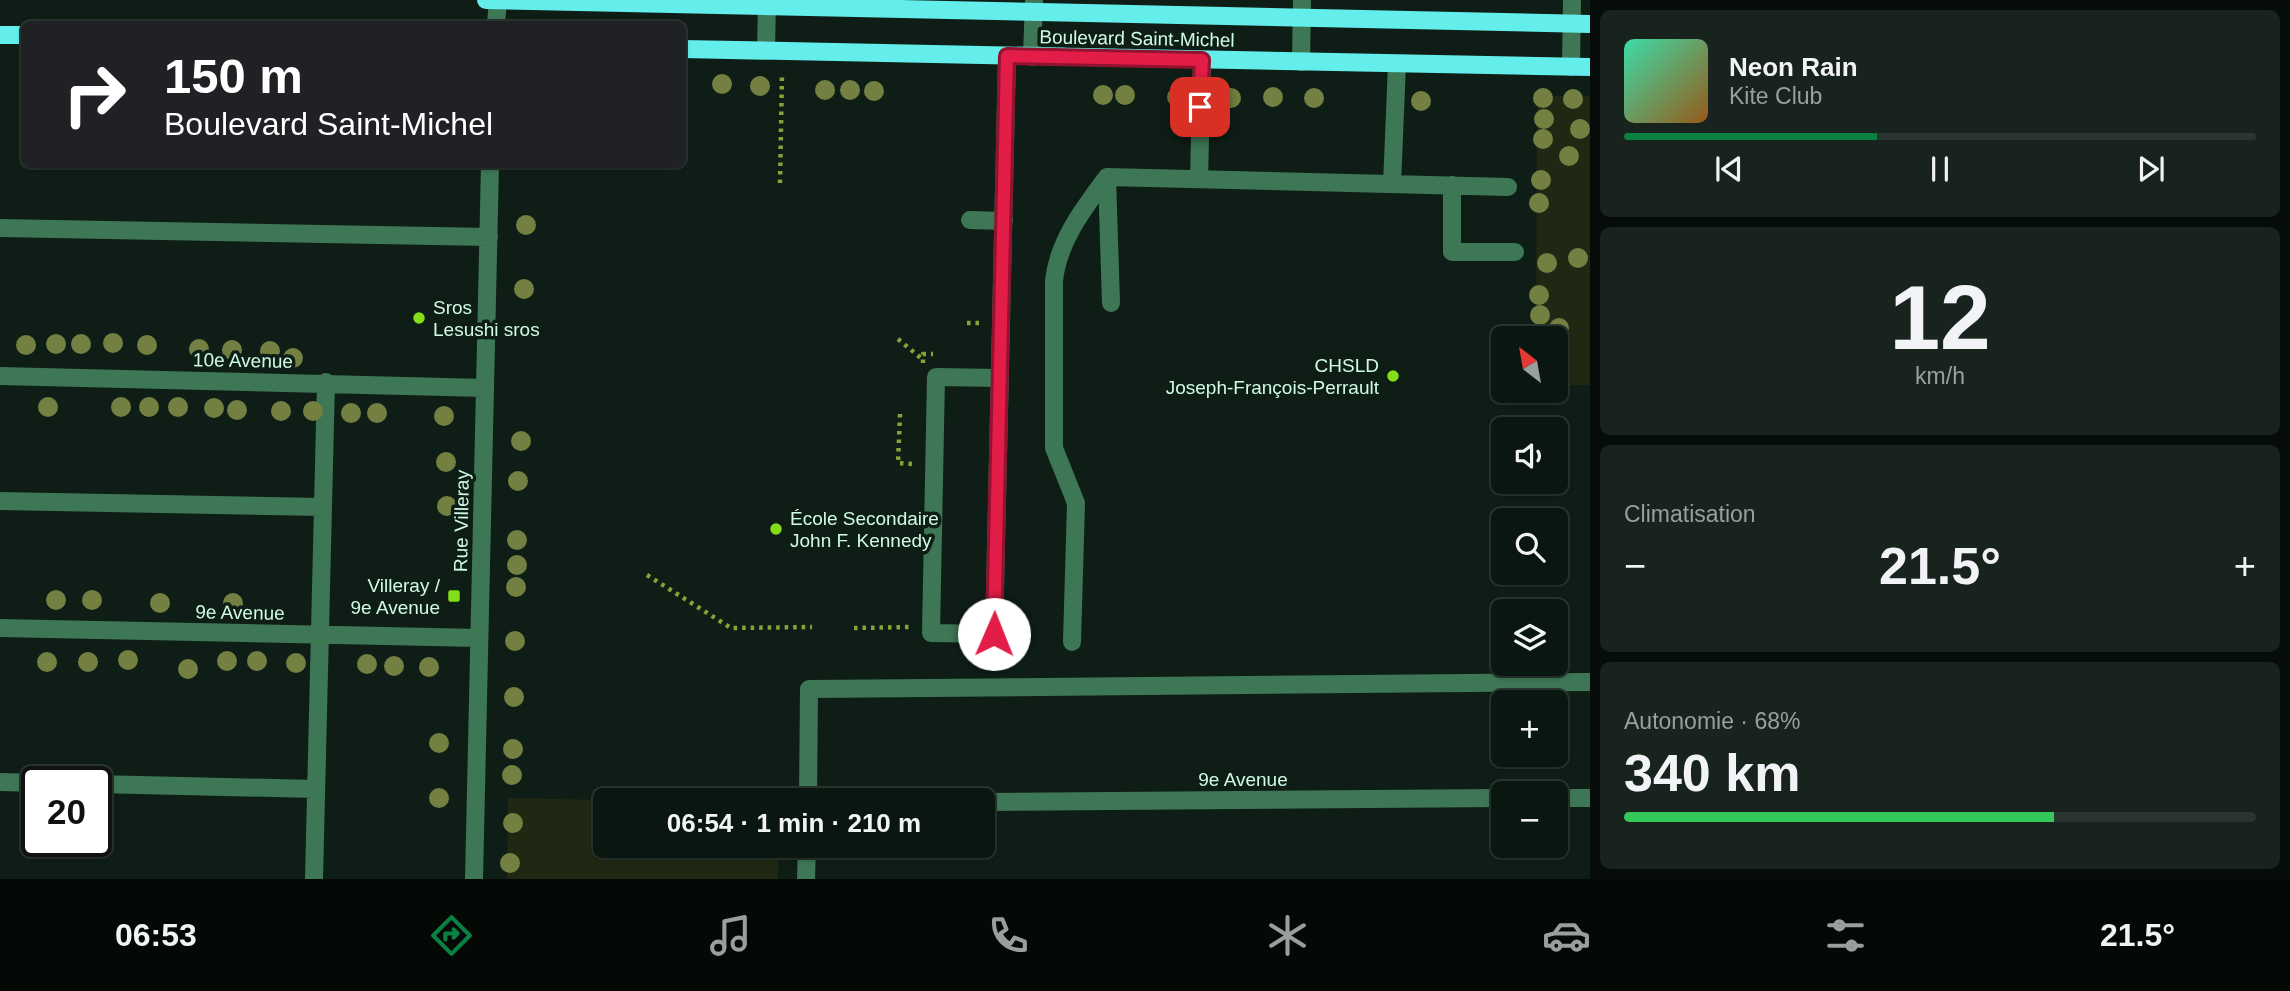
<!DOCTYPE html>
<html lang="fr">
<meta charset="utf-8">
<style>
body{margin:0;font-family:Arial,sans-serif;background:#18231e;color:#f1f3f6;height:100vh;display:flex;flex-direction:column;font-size:26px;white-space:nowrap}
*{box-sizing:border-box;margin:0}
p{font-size:23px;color:#999f9f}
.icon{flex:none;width:38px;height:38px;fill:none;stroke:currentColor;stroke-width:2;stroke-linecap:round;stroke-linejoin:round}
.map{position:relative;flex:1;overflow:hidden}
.sheet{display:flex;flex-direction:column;gap:10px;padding:10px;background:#060c09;width:700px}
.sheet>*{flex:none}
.top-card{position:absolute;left:21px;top:21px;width:665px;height:147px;border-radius:10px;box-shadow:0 2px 5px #0004,0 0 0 2px #2a3530;background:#202124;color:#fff;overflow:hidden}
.needle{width:46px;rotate:329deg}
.controls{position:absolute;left:1491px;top:326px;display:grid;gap:14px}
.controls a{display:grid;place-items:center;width:77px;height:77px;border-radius:10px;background:#0a1610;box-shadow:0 2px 5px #0004,0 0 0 2px #2a3530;font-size:35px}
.speed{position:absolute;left:21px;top:766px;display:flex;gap:14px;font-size:35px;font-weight:700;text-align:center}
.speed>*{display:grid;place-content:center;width:91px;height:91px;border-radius:50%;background:#0a1610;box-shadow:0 2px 5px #0004,0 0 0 2px #2a3530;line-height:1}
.speed .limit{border:4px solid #111;border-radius:10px;background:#fff;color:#111}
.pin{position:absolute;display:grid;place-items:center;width:60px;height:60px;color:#fff;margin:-30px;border-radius:14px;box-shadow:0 4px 10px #0006}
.me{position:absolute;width:77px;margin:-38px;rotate:1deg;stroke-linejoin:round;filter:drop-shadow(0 0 5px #0008)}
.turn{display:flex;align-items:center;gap:24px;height:147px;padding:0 28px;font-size:32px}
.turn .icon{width:91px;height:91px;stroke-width:2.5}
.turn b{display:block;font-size:49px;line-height:60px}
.big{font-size:52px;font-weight:600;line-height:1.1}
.sheet .card{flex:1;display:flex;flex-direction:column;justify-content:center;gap:10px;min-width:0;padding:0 24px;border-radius:10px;background:#18231e}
.sheet .dial{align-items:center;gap:0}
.dial b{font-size:91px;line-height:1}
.song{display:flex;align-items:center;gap:21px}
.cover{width:84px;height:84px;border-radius:10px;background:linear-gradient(135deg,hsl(160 70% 55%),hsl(30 70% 35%))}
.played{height:7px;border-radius:4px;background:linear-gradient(90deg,#0b8043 40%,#2a3530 40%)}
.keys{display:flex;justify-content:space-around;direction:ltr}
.heat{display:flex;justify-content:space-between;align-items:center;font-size:38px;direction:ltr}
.charge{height:10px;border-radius:5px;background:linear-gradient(90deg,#34c759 68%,#2a3530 0)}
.trip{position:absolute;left:593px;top:788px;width:402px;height:70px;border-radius:10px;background:#0a1610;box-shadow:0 2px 5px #0004,0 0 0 2px #2a3530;font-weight:600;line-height:70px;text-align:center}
.menu{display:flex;height:112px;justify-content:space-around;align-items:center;background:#040906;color:#999f9f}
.menu .icon{width:49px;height:49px}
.menu .on{color:#0b8043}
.menu b{font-size:32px;color:#f1f3f6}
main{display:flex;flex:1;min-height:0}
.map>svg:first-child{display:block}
</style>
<main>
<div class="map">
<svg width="1590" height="879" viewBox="0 0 1590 879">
<rect width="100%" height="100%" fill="#0e1e16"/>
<!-- green -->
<path fill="#202712" d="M1537,96H1590V385H1556V338H1536Z
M508,798L605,800L606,845H779L778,879H507Z"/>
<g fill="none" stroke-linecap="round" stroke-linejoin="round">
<!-- path -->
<path stroke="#84a43a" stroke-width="4.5" stroke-dasharray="3.5 5" stroke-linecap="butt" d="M780,183L782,75
M967,323H982
M898,339L922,359
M923,363V354H933
M900,414L898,463L913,464
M647,575L731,628L812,627
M854,628L911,627"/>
<!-- minor -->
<path stroke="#3e7755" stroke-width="18" d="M496,24L498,0
M766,51L767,0
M1032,57L1034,0
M1301,62L1302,0
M1571,67L1572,0
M1107,177L1111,303
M1199,179L1202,60
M1392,184L1397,64
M1452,185V252H1515
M970,220L1004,221
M0,228L489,237
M0,376L485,388
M1000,378L936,377L931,633L994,634L1007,56
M0,501L322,507
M0,628L479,638
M1072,642L1076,503L1054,448V281C1058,241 1084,208 1107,177L1508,187
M0,782L37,783
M96,784L316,789
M1556,798H1590
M808,800L809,689L1590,682
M984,802L1503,798
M314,879L326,382
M474,879L490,164
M806,879L807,845"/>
<!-- major -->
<path stroke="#63eeeb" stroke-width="18" d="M486,0L1590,24
M0,35H24
M682,49L1590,67"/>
</g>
<!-- trees -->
<g fill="#738041">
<circle cx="722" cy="84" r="10"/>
<circle cx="760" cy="86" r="10"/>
<circle cx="825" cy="90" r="10"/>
<circle cx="850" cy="90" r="10"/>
<circle cx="874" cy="91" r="10"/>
<circle cx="1103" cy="95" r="10"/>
<circle cx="1125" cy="95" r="10"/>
<circle cx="1177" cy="97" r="10"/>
<circle cx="1273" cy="97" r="10"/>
<circle cx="1231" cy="98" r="10"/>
<circle cx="1314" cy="98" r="10"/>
<circle cx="1543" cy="98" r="10"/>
<circle cx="1573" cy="99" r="10"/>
<circle cx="1421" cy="101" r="10"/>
<circle cx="1544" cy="119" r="10"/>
<circle cx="1580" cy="129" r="10"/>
<circle cx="1543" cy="139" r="10"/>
<circle cx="1569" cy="156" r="10"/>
<circle cx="1541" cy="180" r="10"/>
<circle cx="1539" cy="203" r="10"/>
<circle cx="526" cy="225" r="10"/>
<circle cx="1578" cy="258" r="10"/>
<circle cx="1547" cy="263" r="10"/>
<circle cx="524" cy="289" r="10"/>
<circle cx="1539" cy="295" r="10"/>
<circle cx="1540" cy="315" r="10"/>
<circle cx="1559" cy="328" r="10"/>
<circle cx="113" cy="343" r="10"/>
<circle cx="56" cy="344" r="10"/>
<circle cx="81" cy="344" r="10"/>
<circle cx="26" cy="345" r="10"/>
<circle cx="147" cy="345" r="10"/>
<circle cx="199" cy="349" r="10"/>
<circle cx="232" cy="350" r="10"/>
<circle cx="270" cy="351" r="10"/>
<circle cx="293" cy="358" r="10"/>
<circle cx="48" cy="407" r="10"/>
<circle cx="121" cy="407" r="10"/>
<circle cx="149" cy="407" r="10"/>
<circle cx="178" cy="407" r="10"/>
<circle cx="214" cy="408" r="10"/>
<circle cx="237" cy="410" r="10"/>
<circle cx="281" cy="411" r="10"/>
<circle cx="313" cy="411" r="10"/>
<circle cx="351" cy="413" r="10"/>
<circle cx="377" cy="413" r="10"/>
<circle cx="444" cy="416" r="10"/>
<circle cx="521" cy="441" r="10"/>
<circle cx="446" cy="462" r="10"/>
<circle cx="518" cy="481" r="10"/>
<circle cx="447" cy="506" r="10"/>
<circle cx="517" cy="540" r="10"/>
<circle cx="517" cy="565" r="10"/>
<circle cx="516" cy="587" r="10"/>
<circle cx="56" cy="600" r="10"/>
<circle cx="92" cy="600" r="10"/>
<circle cx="160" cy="603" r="10"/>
<circle cx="233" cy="603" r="10"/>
<circle cx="515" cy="641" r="10"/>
<circle cx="128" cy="660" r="10"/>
<circle cx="227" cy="661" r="10"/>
<circle cx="257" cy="661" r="10"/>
<circle cx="47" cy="662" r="10"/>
<circle cx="88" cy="662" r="10"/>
<circle cx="296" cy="663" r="10"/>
<circle cx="367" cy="664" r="10"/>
<circle cx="394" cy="666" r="10"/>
<circle cx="429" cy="667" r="10"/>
<circle cx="188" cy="669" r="10"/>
<circle cx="514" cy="697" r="10"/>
<circle cx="439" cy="743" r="10"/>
<circle cx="513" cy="749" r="10"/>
<circle cx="512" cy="775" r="10"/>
<circle cx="439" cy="798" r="10"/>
<circle cx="513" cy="823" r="10"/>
<circle cx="510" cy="863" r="10"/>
</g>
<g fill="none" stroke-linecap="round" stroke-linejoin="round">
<defs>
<path id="route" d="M994,634L1007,56L1202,60L1200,107"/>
</defs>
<!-- route casing -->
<use href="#route" stroke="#92132f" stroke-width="18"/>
<!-- route -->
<use href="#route" stroke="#e11d48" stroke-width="12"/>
</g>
<!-- markers -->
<g fill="#84dd19" stroke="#0e1e16" stroke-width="2.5">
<circle cx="419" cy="318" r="7"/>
<circle cx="1393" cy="376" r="7"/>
<circle cx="776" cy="529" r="7"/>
<rect x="447" y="589" width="14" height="14" rx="3.5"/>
</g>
<g text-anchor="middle" stroke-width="7" stroke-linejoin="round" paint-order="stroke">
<!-- street labels -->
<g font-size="19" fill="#d0fae4" stroke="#0e1e16">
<text transform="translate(1137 38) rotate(1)" y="7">Boulevard Saint-Michel</text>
<text transform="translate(243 360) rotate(1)" y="7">10e Avenue</text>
<text transform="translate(461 521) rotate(-89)" y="7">Rue Villeray</text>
<text transform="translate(240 612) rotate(1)" y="7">9e Avenue</text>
<text x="1243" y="786">9e Avenue</text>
</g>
<!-- poi labels -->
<g font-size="19" fill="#d0fae4" stroke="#0e1e16" text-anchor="start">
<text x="433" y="314">Sros<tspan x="433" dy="22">Lesushi sros</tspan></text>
<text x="1379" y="372" text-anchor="end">CHSLD<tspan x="1379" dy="22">Joseph-François-Perrault</tspan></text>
<text x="790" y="525">École Secondaire<tspan x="790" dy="22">John F. Kennedy</tspan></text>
<text x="440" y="592" text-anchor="end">Villeray /<tspan x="440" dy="22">9e Avenue</tspan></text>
</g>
</g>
</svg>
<div class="controls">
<a><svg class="needle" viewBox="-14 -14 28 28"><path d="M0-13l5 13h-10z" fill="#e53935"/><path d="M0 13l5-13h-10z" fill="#999f9f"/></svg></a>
<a><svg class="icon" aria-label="sound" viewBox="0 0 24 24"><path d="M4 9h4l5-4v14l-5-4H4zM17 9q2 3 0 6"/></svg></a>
<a><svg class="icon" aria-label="search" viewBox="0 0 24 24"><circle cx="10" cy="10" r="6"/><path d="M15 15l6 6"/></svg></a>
<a><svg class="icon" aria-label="layers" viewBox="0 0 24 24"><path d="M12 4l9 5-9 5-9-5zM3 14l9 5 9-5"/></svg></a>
<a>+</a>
<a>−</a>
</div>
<div class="speed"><div class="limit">20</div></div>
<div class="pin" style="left:1200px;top:107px;background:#d93025"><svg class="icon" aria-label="arrive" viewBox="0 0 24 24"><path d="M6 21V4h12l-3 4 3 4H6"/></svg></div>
<svg class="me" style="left:994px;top:634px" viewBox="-20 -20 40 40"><circle r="19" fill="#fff"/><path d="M0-13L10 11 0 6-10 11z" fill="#e11d48"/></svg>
<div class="trip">06:54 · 1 min · 210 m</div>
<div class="top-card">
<div class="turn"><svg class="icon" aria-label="right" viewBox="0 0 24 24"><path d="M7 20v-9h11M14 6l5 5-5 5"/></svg><div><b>150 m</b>Boulevard Saint-Michel</div></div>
</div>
</div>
<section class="sheet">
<div class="card">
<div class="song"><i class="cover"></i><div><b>Neon Rain</b><p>Kite Club</p></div></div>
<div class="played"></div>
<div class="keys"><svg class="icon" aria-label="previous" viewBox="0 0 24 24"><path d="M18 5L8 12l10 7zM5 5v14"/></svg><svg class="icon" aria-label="pause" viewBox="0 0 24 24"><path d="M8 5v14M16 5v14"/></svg><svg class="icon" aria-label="next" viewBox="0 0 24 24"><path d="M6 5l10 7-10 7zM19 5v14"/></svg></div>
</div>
<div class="card dial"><b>12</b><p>km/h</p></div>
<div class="card"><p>Climatisation</p>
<div class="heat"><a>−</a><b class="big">21.5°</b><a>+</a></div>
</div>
<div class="card"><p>Autonomie · 68%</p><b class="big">340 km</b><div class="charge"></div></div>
</section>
</main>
<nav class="menu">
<b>06:53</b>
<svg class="icon on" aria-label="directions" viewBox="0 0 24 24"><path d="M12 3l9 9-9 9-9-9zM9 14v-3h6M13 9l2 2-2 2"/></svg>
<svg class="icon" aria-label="music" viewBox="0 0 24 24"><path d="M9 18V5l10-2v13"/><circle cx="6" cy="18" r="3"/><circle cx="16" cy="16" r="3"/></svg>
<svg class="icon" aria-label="phone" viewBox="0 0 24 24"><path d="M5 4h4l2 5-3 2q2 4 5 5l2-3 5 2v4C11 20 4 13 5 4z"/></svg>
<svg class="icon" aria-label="climate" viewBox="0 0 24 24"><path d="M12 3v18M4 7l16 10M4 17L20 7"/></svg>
<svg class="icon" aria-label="car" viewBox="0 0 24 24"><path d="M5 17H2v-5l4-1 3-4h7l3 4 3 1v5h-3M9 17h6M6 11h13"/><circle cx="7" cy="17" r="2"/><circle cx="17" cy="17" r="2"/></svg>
<svg class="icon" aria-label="filters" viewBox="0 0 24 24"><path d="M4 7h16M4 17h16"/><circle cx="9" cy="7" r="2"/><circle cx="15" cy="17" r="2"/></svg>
<b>21.5°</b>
</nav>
